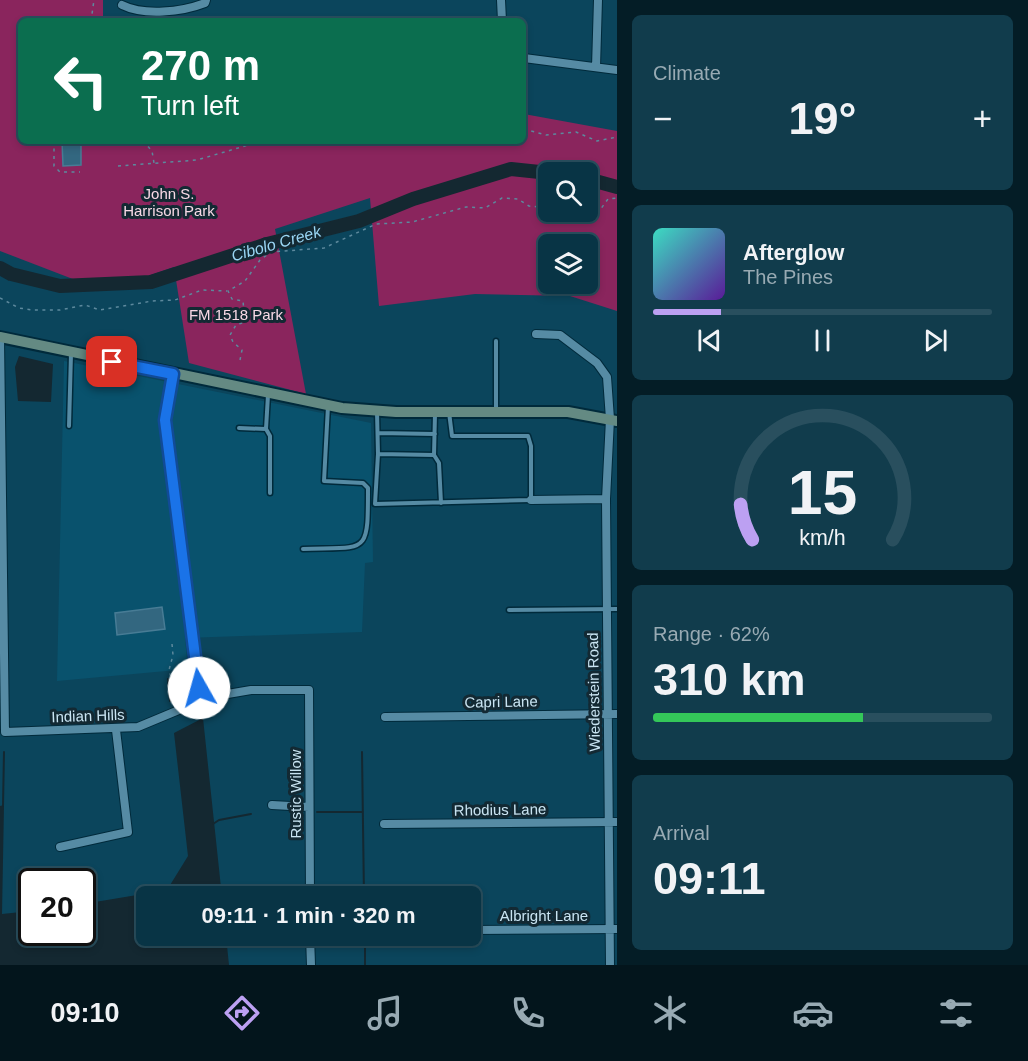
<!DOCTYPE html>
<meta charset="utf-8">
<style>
body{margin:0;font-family:Arial,sans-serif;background:#113c4c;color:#f1f3f6;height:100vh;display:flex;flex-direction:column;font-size:22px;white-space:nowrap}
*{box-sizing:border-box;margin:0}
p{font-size:20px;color:#98aab3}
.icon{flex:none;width:33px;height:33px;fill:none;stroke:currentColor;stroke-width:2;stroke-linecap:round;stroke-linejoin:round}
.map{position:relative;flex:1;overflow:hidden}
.side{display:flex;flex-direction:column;gap:15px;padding:15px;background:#041d26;width:411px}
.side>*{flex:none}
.top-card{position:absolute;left:18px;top:18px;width:508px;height:126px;border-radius:9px;box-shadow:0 3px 9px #0003,0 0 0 2px #294f5e;background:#0b6e4f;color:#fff;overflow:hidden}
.fabs{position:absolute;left:538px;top:162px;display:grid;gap:12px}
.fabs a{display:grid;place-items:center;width:60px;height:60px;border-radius:9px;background:#083445;box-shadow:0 3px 9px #0003,0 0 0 2px #294f5e;font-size:30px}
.speed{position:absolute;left:18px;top:868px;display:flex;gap:12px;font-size:30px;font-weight:700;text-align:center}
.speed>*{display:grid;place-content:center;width:78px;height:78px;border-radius:50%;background:#083445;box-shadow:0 3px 9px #0003,0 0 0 2px #294f5e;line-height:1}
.speed .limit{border:3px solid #111;border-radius:9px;background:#fff;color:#111}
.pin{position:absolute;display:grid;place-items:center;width:51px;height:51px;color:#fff;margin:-26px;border-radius:12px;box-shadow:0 3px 9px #0006}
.me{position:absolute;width:66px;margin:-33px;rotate:353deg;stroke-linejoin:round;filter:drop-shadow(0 0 4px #0008)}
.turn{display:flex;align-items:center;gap:21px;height:126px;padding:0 24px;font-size:27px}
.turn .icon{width:78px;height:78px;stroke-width:2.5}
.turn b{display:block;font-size:42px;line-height:51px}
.big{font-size:45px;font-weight:700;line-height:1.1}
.side .tile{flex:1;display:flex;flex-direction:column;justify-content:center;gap:9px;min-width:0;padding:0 21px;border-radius:9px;background:#113c4c}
.side .dial{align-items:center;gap:0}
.dial svg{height:156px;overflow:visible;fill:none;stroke:#294f5e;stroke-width:7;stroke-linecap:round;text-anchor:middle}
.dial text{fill:#f1f3f6;stroke:none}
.song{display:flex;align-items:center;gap:18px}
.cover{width:72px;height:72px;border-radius:9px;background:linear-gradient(135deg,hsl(170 70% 55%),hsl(270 70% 35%))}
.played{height:6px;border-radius:3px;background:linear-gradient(90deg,#bca0f2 20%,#294f5e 20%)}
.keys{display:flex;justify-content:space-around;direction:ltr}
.heat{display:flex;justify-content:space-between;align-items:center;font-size:33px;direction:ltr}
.charge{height:9px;border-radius:4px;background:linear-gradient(90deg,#34c759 62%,#294f5e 0)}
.trip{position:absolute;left:136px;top:886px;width:345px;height:60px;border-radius:9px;background:#083445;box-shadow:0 3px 9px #0003,0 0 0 2px #294f5e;font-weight:700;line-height:60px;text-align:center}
.tabs{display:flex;height:96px;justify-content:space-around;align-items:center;background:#03151c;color:#98aab3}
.tabs .icon{width:42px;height:42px}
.tabs .on{color:#bca0f2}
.tabs b{font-size:27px;color:#f1f3f6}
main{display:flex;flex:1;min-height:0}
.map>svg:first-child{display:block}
</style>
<main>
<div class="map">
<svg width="617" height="965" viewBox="0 0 617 965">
<rect width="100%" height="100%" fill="#0b455c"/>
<!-- built -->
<path fill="#09526d" d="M64,361L371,423L373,562L365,563L362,632L185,638L188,669L57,681Z"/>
<!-- green -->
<path fill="#8a255d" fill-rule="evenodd" d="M0,0H103V21H21V141H524V114L617,131V311L570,296L475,294L379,306L370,198L275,229L306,394L189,363L174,267L104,291L0,251ZM549,172H588V212H549ZM549,244H588V284H549Z"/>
<!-- water -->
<path fill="#142831" d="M19,356L53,364L51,402L18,401L15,367Z
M203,718L222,897H147V936H226L229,965H0V806L4,805L2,914L31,911L32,933H82L83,904L167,890L188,856L174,733Z"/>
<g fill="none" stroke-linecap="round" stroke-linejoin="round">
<!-- stream -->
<path stroke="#142831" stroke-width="2" d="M168,679L170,701
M362,752L364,897
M3,806L4,752
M317,812H363
M213,824L219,820L251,814
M47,882L53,870
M365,936V965"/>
<!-- river -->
<path stroke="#142831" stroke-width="14" d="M588,179L617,187
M0,268L11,274L60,286L151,282L267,244L359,221L413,199L511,169L549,173"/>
</g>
<!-- building -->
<path fill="#336780" stroke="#487c95" stroke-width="1.5" d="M62,141H81V165L63,166Z
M162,607L165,629L117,635L115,613Z"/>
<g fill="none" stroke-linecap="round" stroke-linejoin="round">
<defs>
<path id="service" d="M496,341V410
M173,375L166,420L199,688
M268,395L266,429L270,436V493
M377,412L378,454L434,455L435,414
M69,426L71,354
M239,428L266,429
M378,433L435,434
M378,454L375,504L531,500V446L528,436H452L449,412
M434,455L439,463L441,503
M303,549C368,547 368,556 368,488L363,483L324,481L328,406
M509,610L617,609"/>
<path id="minor" d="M501,0L502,21
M122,5C144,16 182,12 205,3L206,0
M524,58L617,70
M596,67L598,0
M536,334L560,335L597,363L607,377L610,419L606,499L610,965
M0,338L5,732L138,727L210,697L251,690H309L310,897
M531,500L606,499
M385,717L617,714
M272,805L309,807
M384,824L617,822
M60,847L128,832L116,730
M471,930L617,929
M310,936L311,965"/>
<path id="secondary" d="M0,337L342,408L396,412H568L617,421"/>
</defs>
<!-- service casing -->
<use href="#service" stroke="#002a3b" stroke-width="7"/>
<!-- minor casing -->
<use href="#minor" stroke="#002a3b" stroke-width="10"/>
<!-- secondary casing -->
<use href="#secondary" stroke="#002a3b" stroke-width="14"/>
<!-- path -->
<path stroke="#5d899d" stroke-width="1.5" stroke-dasharray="3 4.5" stroke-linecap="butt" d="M91,21L94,0
M524,129L546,135L576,132L597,141L617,137
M54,141V166L60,172H80
M143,141L152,151L154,163
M118,166L197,160L262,141
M588,209L600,210L608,199L617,198
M0,298L19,308L32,310H60L85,305L100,310L152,301L175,300L202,290L227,291
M240,360L242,350L233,342L230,335L236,325L245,322L243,301L232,299L228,291L245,281L260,260L271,252L324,248L376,224L412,222L466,207L485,208L502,198L518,199L529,206L549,208
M172,644L173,655L169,670L177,702"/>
<!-- service -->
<use href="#service" stroke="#568ba4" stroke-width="4"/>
<!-- minor -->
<use href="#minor" stroke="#568ba4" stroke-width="8"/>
<!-- secondary -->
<use href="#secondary" stroke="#648a83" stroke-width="10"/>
</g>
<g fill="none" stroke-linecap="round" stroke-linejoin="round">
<defs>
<path id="route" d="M112,362L173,374L165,420L199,688"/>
</defs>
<!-- route casing -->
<use href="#route" stroke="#114b97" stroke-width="15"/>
<!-- route -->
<use href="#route" stroke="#1a73e8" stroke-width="10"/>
</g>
<g text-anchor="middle" stroke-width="6" stroke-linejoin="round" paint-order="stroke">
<!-- park labels -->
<g font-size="15" fill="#f8d9e6" stroke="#132933">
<text x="169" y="199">John S.<tspan x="169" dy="17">Harrison Park</tspan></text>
<text x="236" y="320">FM 1518 Park</text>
</g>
<!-- street labels -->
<g font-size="15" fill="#c9e4f2" stroke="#132933">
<text transform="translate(594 692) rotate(-91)" y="5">Wiederstein Road</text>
<text transform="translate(501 702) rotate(-1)" y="5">Capri Lane</text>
<text transform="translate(88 716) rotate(-2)" y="5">Indian Hills</text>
<text transform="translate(296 794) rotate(-90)" y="5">Rustic Willow</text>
<text transform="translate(500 810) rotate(-1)" y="5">Rhodius Lane</text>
<text x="544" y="921">Albright Lane</text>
</g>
<!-- water labels -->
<g font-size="16" font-style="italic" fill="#99d5f3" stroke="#132933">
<text transform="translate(276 243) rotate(-16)" y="6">Cibolo Creek</text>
</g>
</g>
</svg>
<div class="fabs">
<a><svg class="icon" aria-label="search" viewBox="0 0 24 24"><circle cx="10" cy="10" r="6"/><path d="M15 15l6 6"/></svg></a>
<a><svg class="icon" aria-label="layers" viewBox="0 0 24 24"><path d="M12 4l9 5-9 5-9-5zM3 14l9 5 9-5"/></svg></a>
</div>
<div class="speed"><div class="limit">20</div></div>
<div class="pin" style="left:112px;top:362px;background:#d93025"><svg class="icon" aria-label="arrive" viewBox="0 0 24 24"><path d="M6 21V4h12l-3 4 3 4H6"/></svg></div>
<svg class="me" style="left:199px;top:688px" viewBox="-20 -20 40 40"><circle r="19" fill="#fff"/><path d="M0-13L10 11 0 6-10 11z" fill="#1a73e8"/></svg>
<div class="trip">09:11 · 1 min · 320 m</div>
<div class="top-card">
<div class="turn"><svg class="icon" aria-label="left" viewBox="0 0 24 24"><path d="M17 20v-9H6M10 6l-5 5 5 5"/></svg><div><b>270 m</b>Turn left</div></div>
</div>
</div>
<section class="side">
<div class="tile"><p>Climate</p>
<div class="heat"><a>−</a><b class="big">19°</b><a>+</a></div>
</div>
<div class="tile">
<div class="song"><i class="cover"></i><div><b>Afterglow</b><p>The Pines</p></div></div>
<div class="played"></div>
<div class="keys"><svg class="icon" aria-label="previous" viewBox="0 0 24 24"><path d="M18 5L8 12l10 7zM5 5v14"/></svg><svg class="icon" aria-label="pause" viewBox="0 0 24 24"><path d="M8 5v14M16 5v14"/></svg><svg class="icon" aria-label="next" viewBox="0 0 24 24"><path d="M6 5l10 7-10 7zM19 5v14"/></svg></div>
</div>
<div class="tile dial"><svg viewBox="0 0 100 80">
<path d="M14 69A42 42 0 1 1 86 69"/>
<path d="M14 69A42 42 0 0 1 8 51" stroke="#bca0f2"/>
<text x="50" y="56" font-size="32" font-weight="700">15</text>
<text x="50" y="72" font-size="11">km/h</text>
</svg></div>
<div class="tile"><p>Range · 62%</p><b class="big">310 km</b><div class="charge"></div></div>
<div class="tile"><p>Arrival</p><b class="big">09:11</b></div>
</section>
</main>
<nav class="tabs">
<b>09:10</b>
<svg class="icon on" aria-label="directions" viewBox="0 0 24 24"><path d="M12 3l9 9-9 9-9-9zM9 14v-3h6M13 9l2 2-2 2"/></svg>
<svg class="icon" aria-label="music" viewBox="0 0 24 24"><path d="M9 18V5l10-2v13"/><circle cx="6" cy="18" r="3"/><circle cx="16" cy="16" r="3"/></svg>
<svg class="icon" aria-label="phone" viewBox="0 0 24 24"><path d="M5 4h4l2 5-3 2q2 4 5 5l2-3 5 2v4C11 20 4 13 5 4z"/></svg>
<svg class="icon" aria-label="climate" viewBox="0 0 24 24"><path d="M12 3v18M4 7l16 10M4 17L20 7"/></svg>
<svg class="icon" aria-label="car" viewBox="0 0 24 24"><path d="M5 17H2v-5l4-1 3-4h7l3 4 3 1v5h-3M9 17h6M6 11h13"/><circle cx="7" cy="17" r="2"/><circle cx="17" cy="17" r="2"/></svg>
<svg class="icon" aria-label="filters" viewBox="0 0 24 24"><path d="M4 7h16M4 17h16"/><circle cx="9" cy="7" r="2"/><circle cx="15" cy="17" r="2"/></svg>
</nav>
